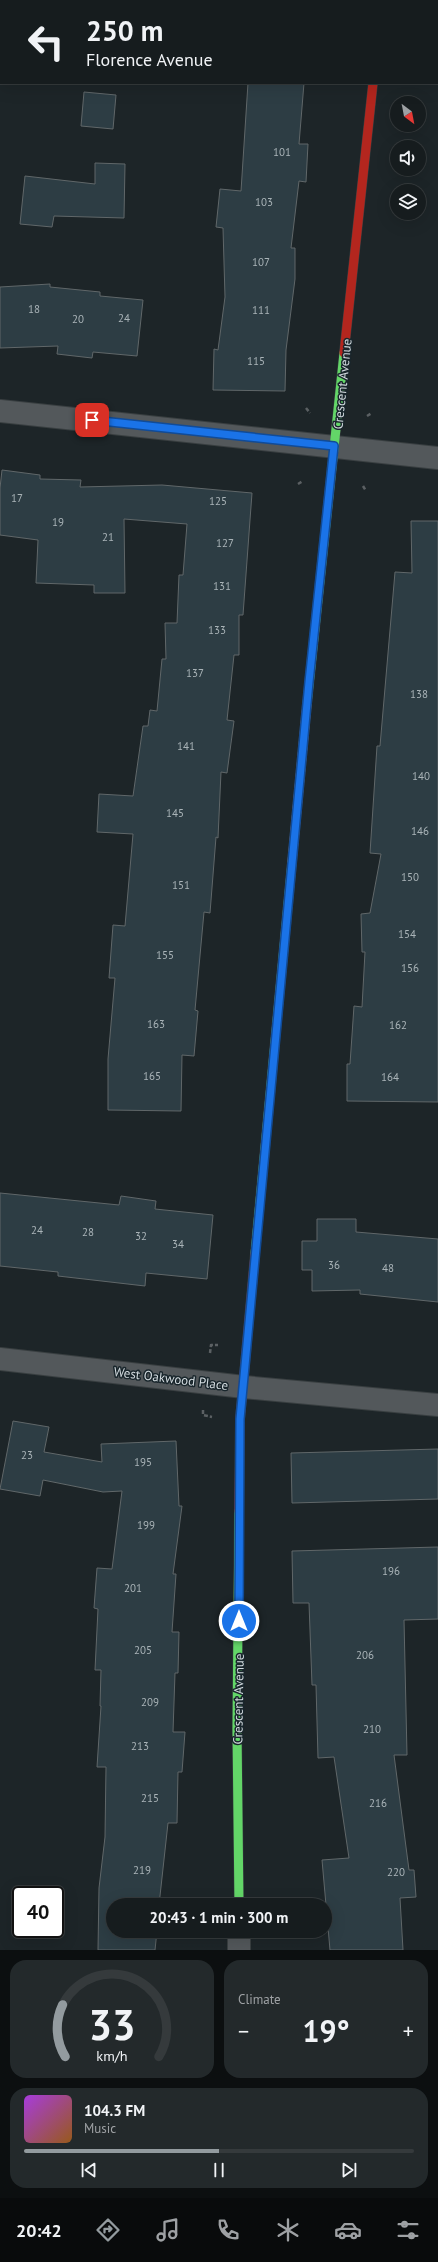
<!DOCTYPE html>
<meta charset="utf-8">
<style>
body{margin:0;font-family:"PT Sans",sans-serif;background:#23292b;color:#f1f3f6;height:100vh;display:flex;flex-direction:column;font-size:15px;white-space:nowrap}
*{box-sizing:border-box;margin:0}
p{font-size:13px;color:#9ea1a4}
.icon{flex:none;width:22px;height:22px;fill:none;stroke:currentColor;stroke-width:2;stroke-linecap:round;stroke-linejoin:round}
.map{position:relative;height:1950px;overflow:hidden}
.drawer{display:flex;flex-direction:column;gap:10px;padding:10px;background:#0c0f10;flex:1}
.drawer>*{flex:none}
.top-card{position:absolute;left:0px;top:0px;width:438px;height:84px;box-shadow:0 4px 16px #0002,0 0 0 1px #353a3c;background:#161c1e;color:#f1f3f6;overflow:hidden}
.needle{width:26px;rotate:148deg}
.buttons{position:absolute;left:390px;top:96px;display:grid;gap:8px}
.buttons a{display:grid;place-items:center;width:36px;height:36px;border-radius:50%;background:#161c1e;box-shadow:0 4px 16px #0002,0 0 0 1px #353a3c;font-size:20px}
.speed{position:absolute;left:12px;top:1886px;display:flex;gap:8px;font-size:20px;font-weight:700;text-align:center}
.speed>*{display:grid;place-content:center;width:52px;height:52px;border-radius:50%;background:#161c1e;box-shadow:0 4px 16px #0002,0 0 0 1px #353a3c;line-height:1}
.speed .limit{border:2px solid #111;border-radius:6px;background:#fff;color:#111}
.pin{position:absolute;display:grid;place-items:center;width:34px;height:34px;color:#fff;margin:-17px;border-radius:8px;box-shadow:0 2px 6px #0006}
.me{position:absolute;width:44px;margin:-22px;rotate:0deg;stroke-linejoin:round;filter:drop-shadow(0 0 3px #0008)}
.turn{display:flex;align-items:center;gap:14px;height:84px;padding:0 20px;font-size:18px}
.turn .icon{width:52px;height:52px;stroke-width:2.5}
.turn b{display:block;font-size:28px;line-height:34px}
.big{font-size:30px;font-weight:800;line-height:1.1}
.drawer .card{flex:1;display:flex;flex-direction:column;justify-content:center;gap:6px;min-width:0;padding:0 14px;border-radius:16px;background:#23292b}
.drawer .dial{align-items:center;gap:0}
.dial svg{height:104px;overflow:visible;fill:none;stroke:#353a3c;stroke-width:7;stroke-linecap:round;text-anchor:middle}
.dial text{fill:#f1f3f6;stroke:none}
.song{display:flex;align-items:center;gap:12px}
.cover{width:48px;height:48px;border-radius:6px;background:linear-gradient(135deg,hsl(280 70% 55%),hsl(30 70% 35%))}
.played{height:4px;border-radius:2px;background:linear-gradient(90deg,#939b9f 50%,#353a3c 50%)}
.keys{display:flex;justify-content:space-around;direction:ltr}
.heat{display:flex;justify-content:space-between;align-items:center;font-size:22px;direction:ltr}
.drawer .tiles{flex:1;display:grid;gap:10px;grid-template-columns:1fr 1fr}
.card:last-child{grid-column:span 2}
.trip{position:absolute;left:106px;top:1898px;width:226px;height:40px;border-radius:20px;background:#161c1e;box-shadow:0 4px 16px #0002,0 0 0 1px #353a3c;font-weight:800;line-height:40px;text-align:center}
.dock{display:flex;height:64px;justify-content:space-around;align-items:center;background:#090b0c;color:#9ea1a4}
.dock .icon{width:28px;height:28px}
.dock .active{color:#939b9f}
.dock b{font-size:18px;color:#f1f3f6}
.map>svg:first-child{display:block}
</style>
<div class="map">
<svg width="438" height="1950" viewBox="0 0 438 1950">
<rect width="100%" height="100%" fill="#1d2528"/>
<!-- building -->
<path fill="#2d3d44" stroke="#606769" d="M248,83H304L299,144H308L306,182L299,181L291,248H295V279L286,350L285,391L213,390L214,349L218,350L225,297L223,228L216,227L220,189L241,191Z
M84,92L116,95L113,129L81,126Z
M95,163L125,164L124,218L54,216L52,227L20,224L25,176L95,184Z
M50,284V287L100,292V296L143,300L137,356L93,352L92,358L57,354L58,346L0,348V287Z
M2,470L40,475V479L81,480L80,487L162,485L252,493L243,615H239V655H234L227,720L234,721L227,773L221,772L218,838L216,837L210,913L204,912L195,1010L198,1011L194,1056L182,1055L181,1111L108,1110V1059L115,978H109L113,925L125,926L133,834L97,832L99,794L133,796L143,726H148L150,710L157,711L162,659H166L165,623H177L179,575H183L187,524L124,519L125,593H94V585L36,583L38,540L0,535V488Z
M411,521H438V1102L347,1101V1064H350L354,1006L362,1007L365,952H362L361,914L370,913L381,854L370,853L377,746H380L395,572L412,573Z
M0,1193L119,1205L121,1196L156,1201L155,1209L213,1215L207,1279L146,1273L145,1286L58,1276V1272L0,1266Z
M317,1219H356V1232L438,1239V1302L360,1294V1290L312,1291V1270H302V1241H317Z
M13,1421L49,1427L44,1452L102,1462L101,1444L176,1441L179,1506H182L173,1574H176L172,1632H179L178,1673H175L173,1732H185L182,1772H178L177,1823H168L159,1905H113V1931H157L155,1950H98L99,1888L105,1837L106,1767H97L101,1706H100L101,1670H95L98,1609L94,1608L97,1568L112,1569L122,1491L103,1492L43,1480L40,1496L0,1489Z
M438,1449V1499L292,1503L291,1453Z
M438,1547V1619L404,1620L407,1755H394L409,1870H414L416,1897L400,1898L403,1950H330L322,1860L349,1858L334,1757L318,1758L316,1685H312L309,1603H293L292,1551Z"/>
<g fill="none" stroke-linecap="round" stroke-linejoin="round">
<defs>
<path id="lane" d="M0,22H1"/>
<path id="street" d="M381,1V0
M0,411L438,458
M0,1359L244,1387L438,1405
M239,1931V1950"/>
<path id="fast" d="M307,704L344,353
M255,1254L292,862
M239,1905L237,1730L239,1511"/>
<path id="slow" d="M292,862L307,704"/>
<path id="jam" d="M344,353L373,83
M239,1511L240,1419L255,1254"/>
</defs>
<!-- lane casing -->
<use href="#lane" stroke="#393f41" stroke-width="20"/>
<!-- street casing -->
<use href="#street" stroke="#393f41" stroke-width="24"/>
<!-- fast casing -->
<use href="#fast" stroke="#393f41" stroke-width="10"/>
<!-- slow casing -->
<use href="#slow" stroke="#393f41" stroke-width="10"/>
<!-- jam casing -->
<use href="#jam" stroke="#393f41" stroke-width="10"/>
<!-- path -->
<path stroke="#5b6063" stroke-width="2.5" stroke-dasharray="4 2" stroke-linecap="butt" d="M306,408L310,413
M367,416L372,413
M298,484L303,481
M363,486L366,491
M210,1353L211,1345H218
M203,1410V1415L212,1417"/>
<!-- lane -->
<use href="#lane" stroke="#53585b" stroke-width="19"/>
<!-- street -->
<use href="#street" stroke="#53585b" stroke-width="22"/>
<!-- fast -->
<use href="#fast" stroke="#63d668" stroke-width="9"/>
<!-- slow -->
<use href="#slow" stroke="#ff974d" stroke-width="9"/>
<!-- jam -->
<use href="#jam" stroke="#b3261e" stroke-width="9"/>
</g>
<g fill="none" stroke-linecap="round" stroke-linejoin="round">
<defs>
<path id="route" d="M92,420L334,446L309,682L240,1419L239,1621"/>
</defs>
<!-- route casing -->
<use href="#route" stroke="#114b97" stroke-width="10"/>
<!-- route -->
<use href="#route" stroke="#1a73e8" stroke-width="7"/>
</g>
<g text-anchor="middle" stroke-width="3" stroke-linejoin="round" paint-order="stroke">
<!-- number labels -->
<g font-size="11" fill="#aab4b8">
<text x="282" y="156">101</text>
<text x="264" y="206">103</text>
<text x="261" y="266">107</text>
<text x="34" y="313">18</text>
<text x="261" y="314">111</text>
<text x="124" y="322">24</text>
<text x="78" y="323">20</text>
<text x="256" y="365">115</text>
<text x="17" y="502">17</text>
<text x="218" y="505">125</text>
<text x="58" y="526">19</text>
<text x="108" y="541">21</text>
<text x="225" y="547">127</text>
<text x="222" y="590">131</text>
<text x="217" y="634">133</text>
<text x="195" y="677">137</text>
<text x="419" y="698">138</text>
<text x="186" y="750">141</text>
<text x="421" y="780">140</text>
<text x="175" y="817">145</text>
<text x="420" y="835">146</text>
<text x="410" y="881">150</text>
<text x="181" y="889">151</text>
<text x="407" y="938">154</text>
<text x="165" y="959">155</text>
<text x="410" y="972">156</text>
<text x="156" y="1028">163</text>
<text x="398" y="1029">162</text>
<text x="152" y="1080">165</text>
<text x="390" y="1081">164</text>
<text x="37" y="1234">24</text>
<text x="88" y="1236">28</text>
<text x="141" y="1240">32</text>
<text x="178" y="1248">34</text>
<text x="334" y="1269">36</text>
<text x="388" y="1272">48</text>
<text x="27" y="1459">23</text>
<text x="143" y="1466">195</text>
<text x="146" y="1529">199</text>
<text x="391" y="1575">196</text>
<text x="133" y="1592">201</text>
<text x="143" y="1654">205</text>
<text x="365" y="1659">206</text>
<text x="150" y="1706">209</text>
<text x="372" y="1733">210</text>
<text x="140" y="1750">213</text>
<text x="150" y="1802">215</text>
<text x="378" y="1807">216</text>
<text x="142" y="1874">219</text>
<text x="396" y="1876">220</text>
</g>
<!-- street labels -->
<g font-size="13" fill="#d3dbdf" stroke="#19262c">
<text transform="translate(342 384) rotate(-84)" y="5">Crescent Avenue</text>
<text transform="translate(171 1378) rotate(7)" y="5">West Oakwood Place</text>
<text transform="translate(238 1699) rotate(-89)" y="5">Crescent Avenue</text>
</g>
</g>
</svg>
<div class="buttons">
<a><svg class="needle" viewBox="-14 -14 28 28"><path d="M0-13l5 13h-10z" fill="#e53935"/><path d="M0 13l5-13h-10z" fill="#9ea1a4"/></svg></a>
<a><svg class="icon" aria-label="sound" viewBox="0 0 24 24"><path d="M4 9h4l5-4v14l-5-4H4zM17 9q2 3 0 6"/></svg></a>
<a><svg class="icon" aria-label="layers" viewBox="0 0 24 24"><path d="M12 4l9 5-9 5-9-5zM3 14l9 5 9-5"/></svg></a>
</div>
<div class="speed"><div class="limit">40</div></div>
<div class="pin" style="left:92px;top:420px;background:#d93025"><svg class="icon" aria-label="arrive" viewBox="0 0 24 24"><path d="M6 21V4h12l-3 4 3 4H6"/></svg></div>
<svg class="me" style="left:239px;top:1621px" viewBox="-20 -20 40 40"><circle r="17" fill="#1a73e8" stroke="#fff" stroke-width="3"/><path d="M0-11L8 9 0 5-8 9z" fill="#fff"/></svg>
<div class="trip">20:43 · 1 min · 300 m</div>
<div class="top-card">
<div class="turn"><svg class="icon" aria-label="left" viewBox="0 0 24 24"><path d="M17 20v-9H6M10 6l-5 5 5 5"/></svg><div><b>250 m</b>Florence Avenue</div></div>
</div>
</div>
<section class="drawer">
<div class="tiles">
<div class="card dial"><svg viewBox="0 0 100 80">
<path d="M14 69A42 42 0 1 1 86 69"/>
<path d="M14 69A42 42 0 0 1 12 29" stroke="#939b9f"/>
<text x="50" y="56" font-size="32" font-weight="700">33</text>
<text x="50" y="72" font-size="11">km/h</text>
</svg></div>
<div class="card"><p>Climate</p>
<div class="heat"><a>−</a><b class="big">19°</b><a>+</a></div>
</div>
<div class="card">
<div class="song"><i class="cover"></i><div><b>104.3 FM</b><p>Music</p></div></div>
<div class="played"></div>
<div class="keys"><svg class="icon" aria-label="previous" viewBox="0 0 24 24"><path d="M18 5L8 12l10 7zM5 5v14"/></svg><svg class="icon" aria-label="pause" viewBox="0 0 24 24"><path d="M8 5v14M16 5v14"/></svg><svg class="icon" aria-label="next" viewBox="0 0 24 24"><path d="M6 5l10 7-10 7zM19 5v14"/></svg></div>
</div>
</div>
</section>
<nav class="dock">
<b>20:42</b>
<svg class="icon active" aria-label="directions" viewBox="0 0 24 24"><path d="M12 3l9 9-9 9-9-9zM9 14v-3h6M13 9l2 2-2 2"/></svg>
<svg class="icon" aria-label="music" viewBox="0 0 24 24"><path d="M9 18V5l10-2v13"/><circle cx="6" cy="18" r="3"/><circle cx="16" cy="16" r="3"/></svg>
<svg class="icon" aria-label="phone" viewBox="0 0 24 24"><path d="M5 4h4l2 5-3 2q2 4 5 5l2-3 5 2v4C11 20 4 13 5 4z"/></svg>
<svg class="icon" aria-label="climate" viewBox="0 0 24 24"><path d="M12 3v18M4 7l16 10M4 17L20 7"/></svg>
<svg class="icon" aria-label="car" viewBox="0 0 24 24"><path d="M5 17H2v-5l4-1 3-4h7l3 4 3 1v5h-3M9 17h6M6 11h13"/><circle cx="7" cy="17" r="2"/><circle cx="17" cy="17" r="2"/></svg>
<svg class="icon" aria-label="filters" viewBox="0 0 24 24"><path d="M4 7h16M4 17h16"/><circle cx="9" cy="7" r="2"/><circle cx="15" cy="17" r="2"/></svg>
</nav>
